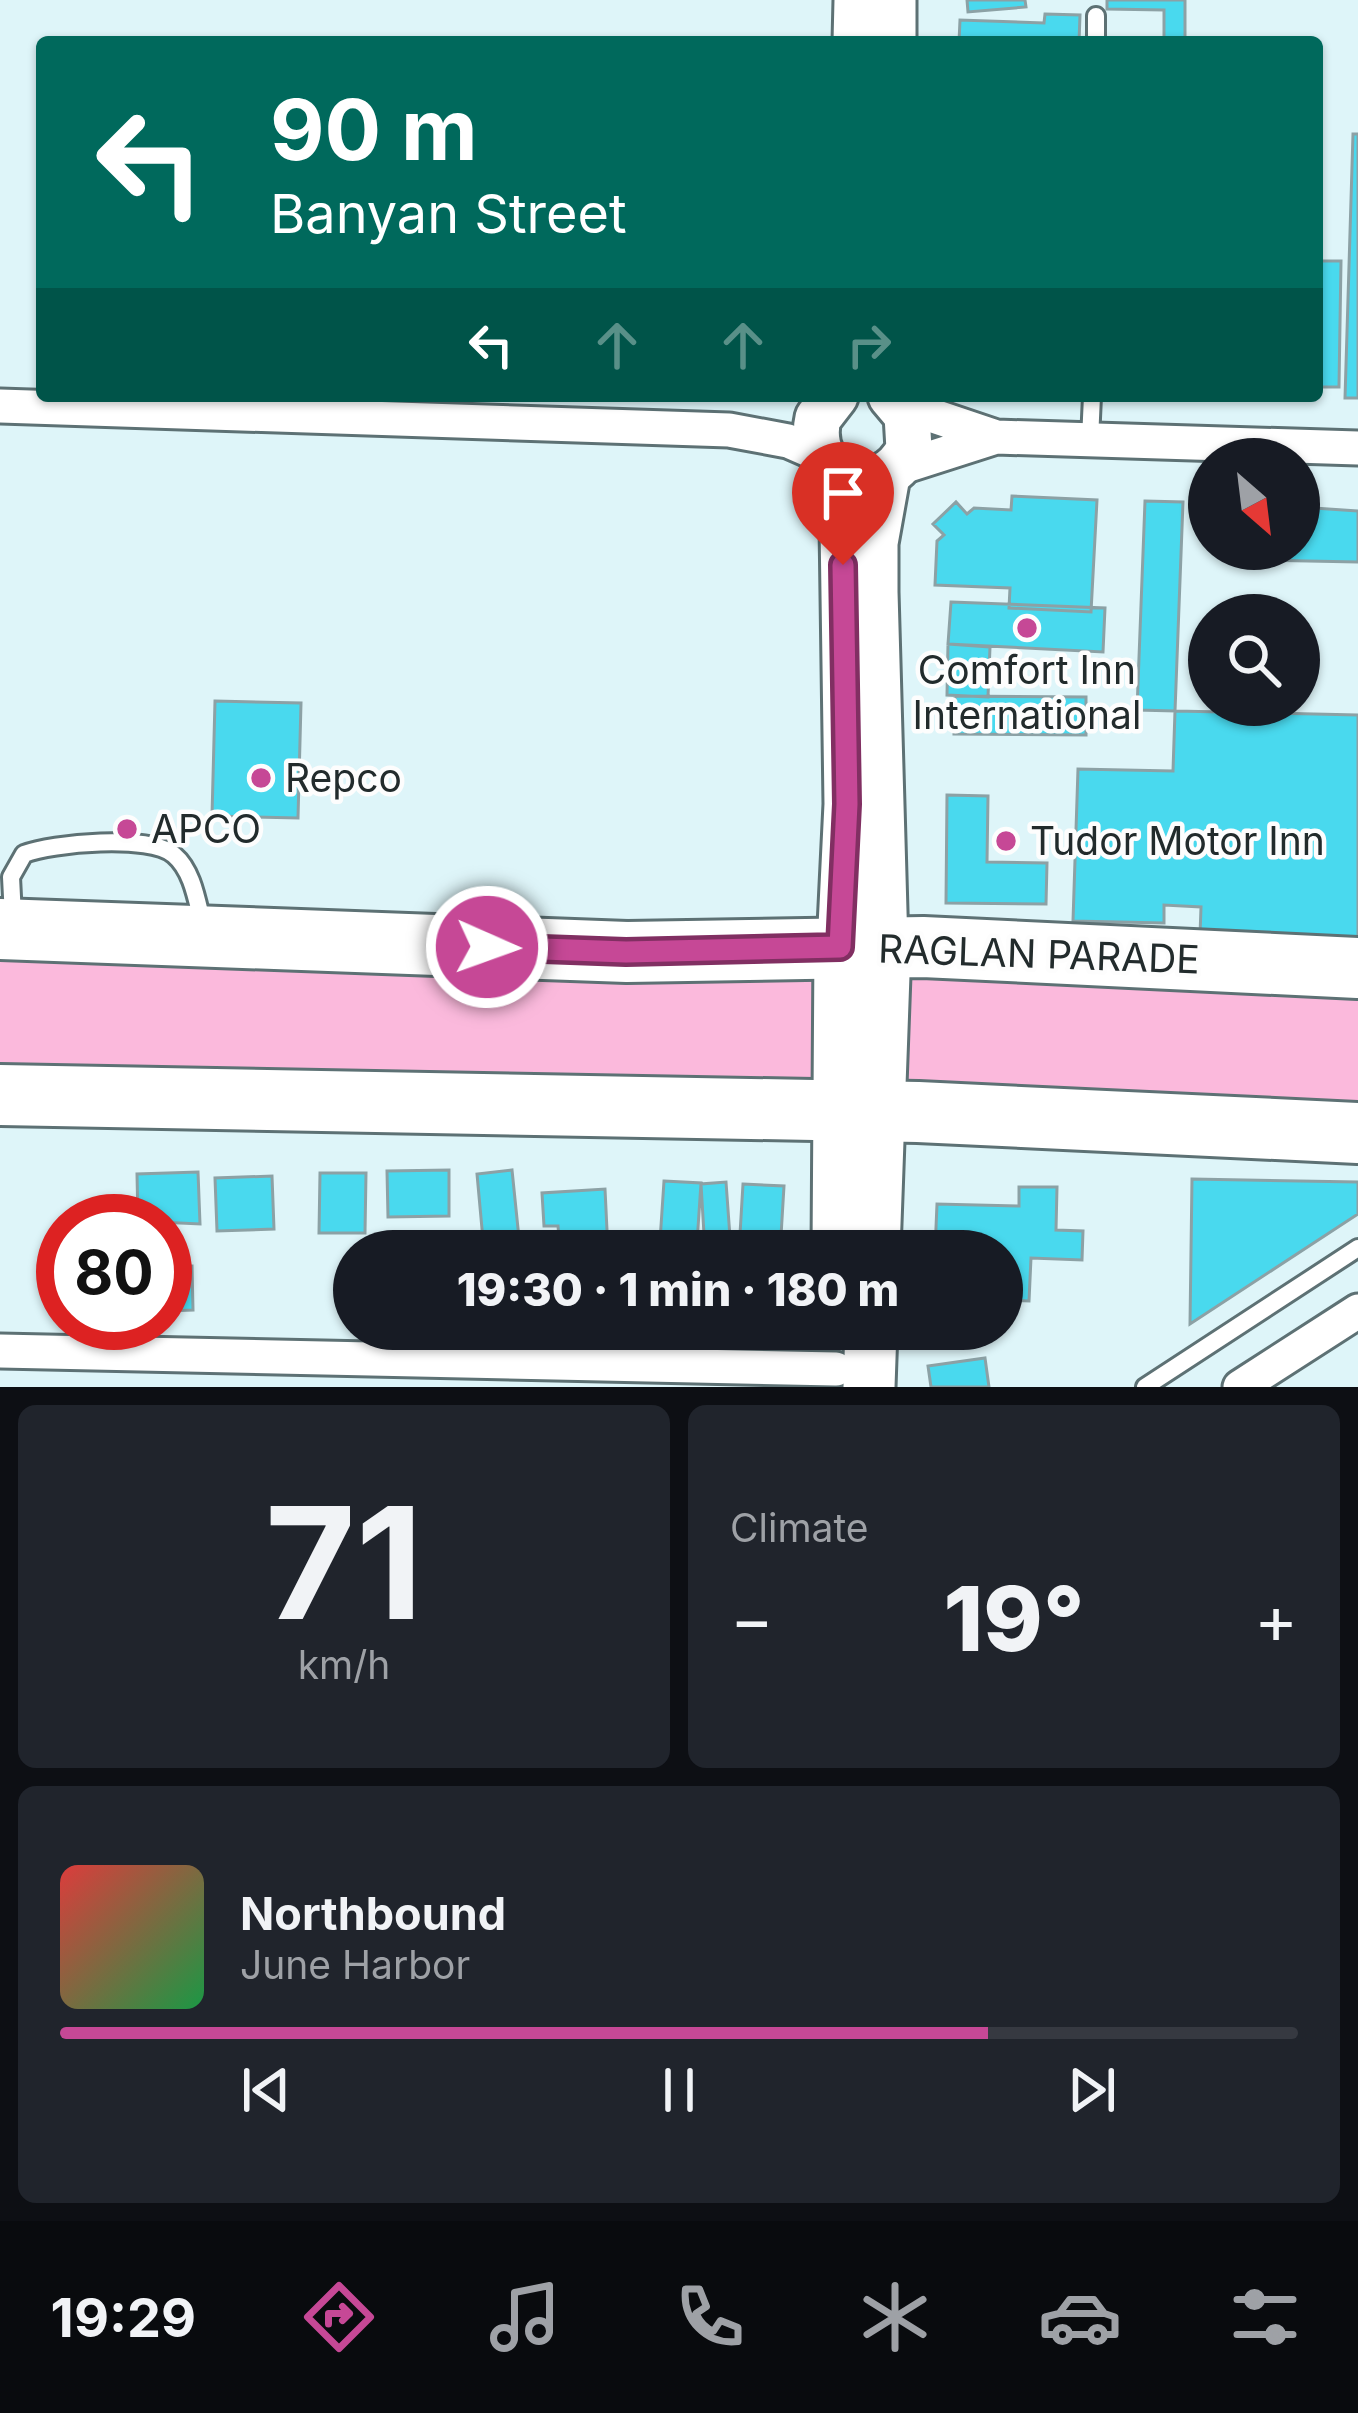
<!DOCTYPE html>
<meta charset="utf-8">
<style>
body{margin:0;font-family:Inter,sans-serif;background:#20242c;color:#f1f3f6;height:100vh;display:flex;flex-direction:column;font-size:45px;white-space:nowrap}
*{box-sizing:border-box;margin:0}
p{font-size:39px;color:#9ea1a6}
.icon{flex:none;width:66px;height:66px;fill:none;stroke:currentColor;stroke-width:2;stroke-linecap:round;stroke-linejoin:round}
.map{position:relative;height:1387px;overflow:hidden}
.drawer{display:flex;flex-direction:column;gap:18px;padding:18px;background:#0d0f14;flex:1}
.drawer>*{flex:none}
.guide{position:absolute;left:36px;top:36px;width:1287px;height:366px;border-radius:12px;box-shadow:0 3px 9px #0004;background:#00695c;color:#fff;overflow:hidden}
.needle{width:78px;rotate:152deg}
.fabs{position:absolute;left:1188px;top:438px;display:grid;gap:24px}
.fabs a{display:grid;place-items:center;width:132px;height:132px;border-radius:50%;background:#171b24;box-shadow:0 3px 9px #0004;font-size:60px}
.speed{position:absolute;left:36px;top:1194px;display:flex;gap:24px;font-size:60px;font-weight:700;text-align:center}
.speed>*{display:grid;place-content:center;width:156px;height:156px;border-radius:50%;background:#171b24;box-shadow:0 3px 9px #0004;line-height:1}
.speed .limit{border:18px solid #d22;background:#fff;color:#111}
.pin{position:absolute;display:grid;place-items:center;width:102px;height:102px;color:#fff;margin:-123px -51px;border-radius:50% 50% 50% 0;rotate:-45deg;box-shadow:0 0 12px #0007}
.pin .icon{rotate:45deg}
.me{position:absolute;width:132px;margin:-66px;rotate:92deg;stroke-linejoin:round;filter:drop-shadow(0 0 9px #0008)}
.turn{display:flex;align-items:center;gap:42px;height:252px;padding:0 36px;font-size:54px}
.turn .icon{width:156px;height:156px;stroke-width:2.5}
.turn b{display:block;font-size:84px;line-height:102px}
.lanes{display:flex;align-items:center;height:114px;padding:0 36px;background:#0003;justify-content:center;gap:60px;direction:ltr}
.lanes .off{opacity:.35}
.big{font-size:90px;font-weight:800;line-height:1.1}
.drawer .card{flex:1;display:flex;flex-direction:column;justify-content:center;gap:18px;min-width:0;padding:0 42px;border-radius:18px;background:#20242c}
.drawer .dial{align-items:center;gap:0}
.dial b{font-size:156px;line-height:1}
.song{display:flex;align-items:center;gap:36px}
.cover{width:144px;height:144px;border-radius:18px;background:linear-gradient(135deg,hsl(0 70% 55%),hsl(140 70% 35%))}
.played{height:12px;border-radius:6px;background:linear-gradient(90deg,#c64896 75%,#363941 75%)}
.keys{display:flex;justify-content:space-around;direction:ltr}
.heat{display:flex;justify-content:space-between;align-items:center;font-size:66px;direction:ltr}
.drawer .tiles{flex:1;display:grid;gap:18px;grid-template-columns:1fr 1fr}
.card:last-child{grid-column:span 2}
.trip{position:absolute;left:333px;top:1230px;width:690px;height:120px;border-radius:60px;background:#171b24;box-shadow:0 3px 9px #0004;font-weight:800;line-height:120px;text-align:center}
.tabs{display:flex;height:192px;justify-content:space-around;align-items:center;background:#090b0e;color:#9ea1a6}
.tabs .icon{width:84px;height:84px}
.tabs .on{color:#c64896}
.tabs b{font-size:54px;color:#f1f3f6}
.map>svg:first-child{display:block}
</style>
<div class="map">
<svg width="1358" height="1387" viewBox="0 0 1358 1387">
<rect width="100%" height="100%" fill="#def5f9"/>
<!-- green -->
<path fill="#fbb9dc" d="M0,929L1358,968V1133L0,1095Z"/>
<!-- building -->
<path fill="#49d9ee" stroke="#8ca1a5" stroke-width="3" d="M967,0H1025L1026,7L968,12Z
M1107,0H1185V42H1164V10L1107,9Z
M1045,14L1080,15L1079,42H959L960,20L1044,23Z
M1353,134H1358V398H1345Z
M1317,261H1341L1339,387H1317Z
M1012,496L1097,500L1091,612L1009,608L1010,588L935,585L937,541L944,535L933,524L956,502L967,514L974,508L1011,510Z
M1145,501L1183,502L1175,711L1137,710Z
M1299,507L1358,511V562L1258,560V549H1299Z
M951,602L1105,608L1103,652L948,644Z
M948,644L990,647L988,697L947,695Z
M955,696L1086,697V735L954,734Z
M215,701L301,703L298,818L212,816Z
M1175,711L1358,715V939L1200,935L1201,907L1164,905V923L1073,921L1078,769L1173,771Z
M947,795L988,796L987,862L1047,863L1046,904L946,903Z
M449,1170V1216L388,1217L387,1171Z
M512,1170L520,1248L484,1251L477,1174Z
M198,1172L200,1224L138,1221L137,1174Z
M320,1173H366L365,1233H319Z
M272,1176L274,1229L217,1231L215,1178Z
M1192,1179L1358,1182V1214L1190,1324Z
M664,1181L701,1183L697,1243L660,1241Z
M726,1182L731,1251H705L701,1184Z
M743,1184L784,1186L781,1236L740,1234Z
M1019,1187H1057L1056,1230L1083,1231L1082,1260L1031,1258L1029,1301L1004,1300L1002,1251H935L937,1204L1019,1206Z
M605,1189L608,1251H560L558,1226H544L542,1193Z
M192,1266L193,1310L165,1311V1267Z
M716,1329H765L766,1342L718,1347Z
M935,1329H991V1341L936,1343Z
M985,1358L989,1387H931L928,1366Z"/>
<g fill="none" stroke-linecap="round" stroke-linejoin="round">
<defs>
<path id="lane" d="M1096,42V16
M1090,440L1092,396
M13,917L11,877L24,854C52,843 150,834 174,855C193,871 197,902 203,925
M1145,1387L1358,1248"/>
<path id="street" d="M901,405L996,437
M0,406L729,430L788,441L820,455
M896,469L996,437L1358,448
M0,1351L836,1369
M1240,1387L1358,1311"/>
<path id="secondary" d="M856,42L857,0
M893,42V0
M835,396L818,418C804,480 881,506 909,449L907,415L891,396
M827,466L837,483L843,525L847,804L840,947
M885,947L875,592V543L887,476"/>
<path id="primary" d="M838,1251L840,947
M874,1251L885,947
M869,1387L871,1329"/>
<path id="highway" d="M0,929L627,952L923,947L1358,968
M0,1095L918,1112L1358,1133"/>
</defs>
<!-- lane casing -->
<use href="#lane" stroke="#5d7174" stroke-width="22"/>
<!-- street casing -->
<use href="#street" stroke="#5d7174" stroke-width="39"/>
<!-- secondary casing -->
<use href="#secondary" stroke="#5d7174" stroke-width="51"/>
<!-- primary casing -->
<use href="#primary" stroke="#5d7174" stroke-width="57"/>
<!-- highway casing -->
<use href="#highway" stroke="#5d7174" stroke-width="66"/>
<!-- lane -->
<use href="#lane" stroke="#fff" stroke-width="16"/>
<!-- street -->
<use href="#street" stroke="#fff" stroke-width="33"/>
<!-- secondary -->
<use href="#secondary" stroke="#fff" stroke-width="45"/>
<!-- primary -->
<use href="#primary" stroke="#fff" stroke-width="51"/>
<!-- highway -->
<use href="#highway" stroke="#fff" stroke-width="60"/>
</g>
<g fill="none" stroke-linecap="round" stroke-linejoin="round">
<defs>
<path id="route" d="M487,947L626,952L840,947L847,804L843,565"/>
</defs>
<!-- route casing -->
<use href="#route" stroke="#812f62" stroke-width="30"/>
<!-- route -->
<use href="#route" stroke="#c64896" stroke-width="21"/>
</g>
<!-- markers -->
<g fill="#c64896" stroke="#fdfdfd" stroke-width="4.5">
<circle cx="1027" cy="628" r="12"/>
<circle cx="261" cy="778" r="12"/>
<circle cx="127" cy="829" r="12"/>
<circle cx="1006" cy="841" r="12"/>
</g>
<g text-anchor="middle" stroke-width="9" stroke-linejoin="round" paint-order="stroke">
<!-- poi labels -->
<g font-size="39" fill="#222b2c" stroke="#fdfdfd" text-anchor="start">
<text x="1027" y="684" text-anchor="middle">Comfort Inn<tspan x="1027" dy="45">International</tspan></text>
<text x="285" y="792">Repco</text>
<text x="151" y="843">APCO</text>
<text x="1030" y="855">Tudor Motor Inn</text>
</g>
<!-- street labels -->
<g font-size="39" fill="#222b2c" stroke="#fdfdfd">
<text transform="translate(1039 954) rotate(2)" y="14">RAGLAN PARADE</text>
</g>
</g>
</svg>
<div class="fabs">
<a><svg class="needle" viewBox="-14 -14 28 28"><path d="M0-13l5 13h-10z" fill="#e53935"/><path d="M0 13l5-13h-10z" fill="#9ea1a6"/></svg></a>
<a><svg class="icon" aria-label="search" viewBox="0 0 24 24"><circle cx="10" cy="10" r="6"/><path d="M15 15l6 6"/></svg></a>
</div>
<div class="speed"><div class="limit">80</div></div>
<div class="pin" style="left:843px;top:565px;background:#d93025"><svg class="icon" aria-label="arrive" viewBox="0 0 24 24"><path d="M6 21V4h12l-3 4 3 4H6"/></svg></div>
<svg class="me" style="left:487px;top:947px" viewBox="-20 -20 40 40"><circle r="17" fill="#c64896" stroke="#fff" stroke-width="3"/><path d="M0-11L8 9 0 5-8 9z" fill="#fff"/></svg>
<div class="trip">19:30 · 1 min · 180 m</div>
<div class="guide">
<div class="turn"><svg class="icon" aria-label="left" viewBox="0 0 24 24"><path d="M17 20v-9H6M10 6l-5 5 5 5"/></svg><div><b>90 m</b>Banyan Street</div></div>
<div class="lanes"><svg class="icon" aria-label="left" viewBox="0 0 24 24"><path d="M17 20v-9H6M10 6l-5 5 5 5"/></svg><svg class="icon off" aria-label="ahead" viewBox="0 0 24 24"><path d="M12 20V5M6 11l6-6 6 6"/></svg><svg class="icon off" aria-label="ahead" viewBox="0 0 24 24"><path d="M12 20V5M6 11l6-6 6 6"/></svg><svg class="icon off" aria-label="right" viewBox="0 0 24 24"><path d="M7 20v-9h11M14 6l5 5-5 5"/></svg></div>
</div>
</div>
<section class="drawer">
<div class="tiles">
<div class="card dial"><b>71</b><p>km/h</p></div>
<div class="card"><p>Climate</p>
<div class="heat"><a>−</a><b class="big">19°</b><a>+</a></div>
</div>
<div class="card">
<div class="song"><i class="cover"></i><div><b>Northbound</b><p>June Harbor</p></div></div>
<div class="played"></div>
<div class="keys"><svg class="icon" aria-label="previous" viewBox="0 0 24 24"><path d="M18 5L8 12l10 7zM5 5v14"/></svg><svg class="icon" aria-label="pause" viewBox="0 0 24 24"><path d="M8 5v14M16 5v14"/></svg><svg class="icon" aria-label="next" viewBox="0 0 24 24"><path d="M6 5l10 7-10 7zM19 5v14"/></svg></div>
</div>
</div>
</section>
<nav class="tabs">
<b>19:29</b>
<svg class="icon on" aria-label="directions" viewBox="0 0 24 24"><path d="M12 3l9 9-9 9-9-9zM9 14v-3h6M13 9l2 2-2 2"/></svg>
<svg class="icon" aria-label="music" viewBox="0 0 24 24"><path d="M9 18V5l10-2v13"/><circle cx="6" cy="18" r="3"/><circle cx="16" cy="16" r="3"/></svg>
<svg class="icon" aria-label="phone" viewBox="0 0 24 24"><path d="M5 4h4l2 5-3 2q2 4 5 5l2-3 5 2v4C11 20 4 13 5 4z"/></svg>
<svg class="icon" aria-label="climate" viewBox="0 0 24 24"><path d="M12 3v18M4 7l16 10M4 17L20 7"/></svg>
<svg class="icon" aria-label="car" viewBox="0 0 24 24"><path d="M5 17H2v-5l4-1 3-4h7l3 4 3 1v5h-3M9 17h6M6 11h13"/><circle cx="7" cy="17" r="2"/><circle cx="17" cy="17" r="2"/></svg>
<svg class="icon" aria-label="filters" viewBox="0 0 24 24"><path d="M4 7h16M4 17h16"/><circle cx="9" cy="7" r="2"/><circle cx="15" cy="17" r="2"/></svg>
</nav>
